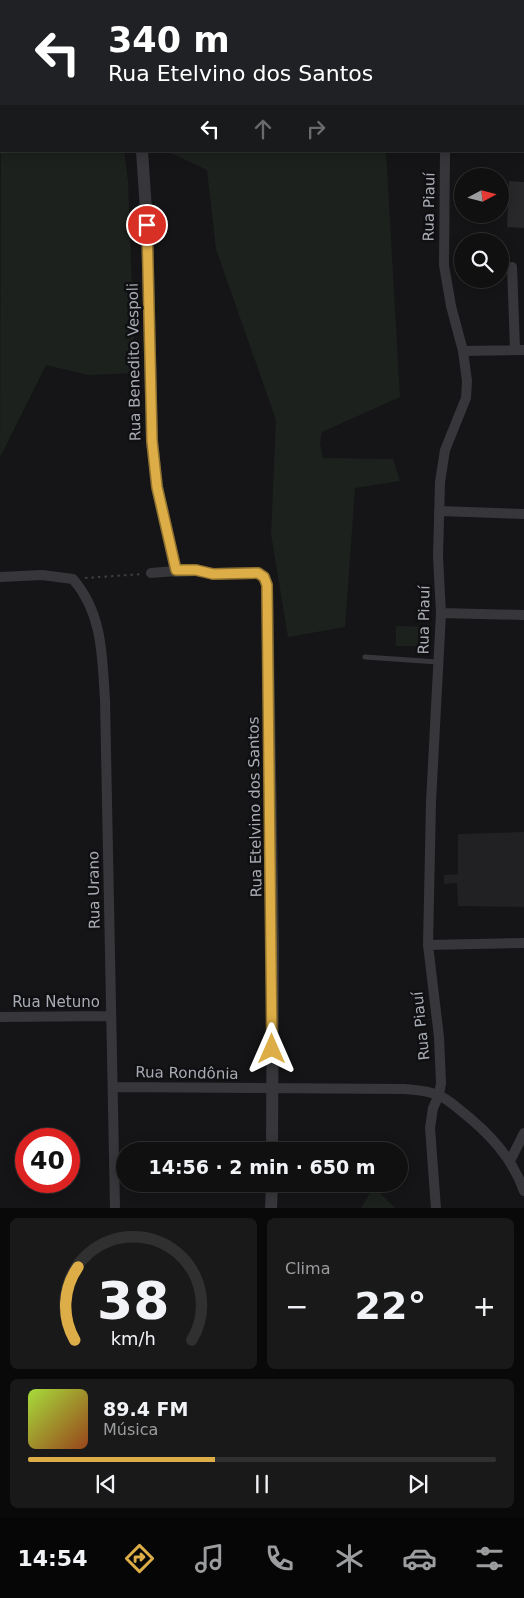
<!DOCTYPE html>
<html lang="pt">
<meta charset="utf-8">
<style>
body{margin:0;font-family:"DejaVu Sans",sans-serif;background:#19191a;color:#f1f3f6;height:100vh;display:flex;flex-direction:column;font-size:19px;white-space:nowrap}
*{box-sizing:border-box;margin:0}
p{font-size:16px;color:#9c9d9f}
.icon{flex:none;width:28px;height:28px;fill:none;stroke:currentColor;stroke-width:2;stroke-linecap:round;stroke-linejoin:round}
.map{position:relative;height:1208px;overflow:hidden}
.details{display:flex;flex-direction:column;gap:10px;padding:10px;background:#090909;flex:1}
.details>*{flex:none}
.top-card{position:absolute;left:0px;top:0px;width:525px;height:152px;box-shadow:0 2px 12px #0003,0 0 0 1px #303031;background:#202124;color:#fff;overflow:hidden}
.needle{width:32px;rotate:83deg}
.buttons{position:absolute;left:454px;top:168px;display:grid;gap:10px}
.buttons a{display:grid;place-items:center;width:55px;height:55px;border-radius:50%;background:#101011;box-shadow:0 2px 12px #0003,0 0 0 1px #303031;font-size:25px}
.speed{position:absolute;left:15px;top:1128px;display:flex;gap:10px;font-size:25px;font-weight:700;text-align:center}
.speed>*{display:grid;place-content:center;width:65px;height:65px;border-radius:50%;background:#101011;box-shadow:0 2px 12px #0003,0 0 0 1px #303031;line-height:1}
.speed .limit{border:8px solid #d22;background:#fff;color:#111}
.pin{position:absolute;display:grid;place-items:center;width:42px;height:42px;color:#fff;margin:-21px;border:2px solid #fff;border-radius:50%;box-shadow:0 1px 5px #0007}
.me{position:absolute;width:55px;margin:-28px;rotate:0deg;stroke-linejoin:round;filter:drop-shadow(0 0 4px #0008)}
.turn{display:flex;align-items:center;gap:18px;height:105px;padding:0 25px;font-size:22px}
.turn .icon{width:65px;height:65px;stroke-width:2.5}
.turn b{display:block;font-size:35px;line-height:42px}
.lanes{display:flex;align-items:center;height:48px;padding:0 25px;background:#0003;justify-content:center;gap:25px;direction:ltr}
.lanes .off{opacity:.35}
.big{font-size:38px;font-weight:800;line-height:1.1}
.details .widget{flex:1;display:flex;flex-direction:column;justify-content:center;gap:8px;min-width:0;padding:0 18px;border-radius:8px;background:#19191a}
.details .dial{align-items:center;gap:0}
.dial svg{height:130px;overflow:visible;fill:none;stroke:#303031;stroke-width:7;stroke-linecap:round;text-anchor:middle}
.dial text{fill:#f1f3f6;stroke:none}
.song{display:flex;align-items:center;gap:15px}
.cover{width:60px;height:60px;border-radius:8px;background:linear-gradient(135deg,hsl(80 70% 55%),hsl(20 70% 35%))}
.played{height:5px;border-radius:2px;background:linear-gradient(90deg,#ddae47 40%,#303031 40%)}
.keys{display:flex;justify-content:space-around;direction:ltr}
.heat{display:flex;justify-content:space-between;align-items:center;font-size:28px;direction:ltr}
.details .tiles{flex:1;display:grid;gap:10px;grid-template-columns:1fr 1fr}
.widget:last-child{grid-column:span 2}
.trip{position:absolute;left:116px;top:1142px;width:292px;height:50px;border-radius:25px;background:#101011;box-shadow:0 2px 12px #0003,0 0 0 1px #303031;font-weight:800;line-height:50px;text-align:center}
.tabs{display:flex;height:80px;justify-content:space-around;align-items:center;background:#060607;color:#9c9d9f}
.tabs .icon{width:35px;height:35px}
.tabs .selected{color:#ddae47}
.tabs b{font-size:22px;color:#f1f3f6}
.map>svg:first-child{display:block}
</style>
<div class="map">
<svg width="524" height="1208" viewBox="0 0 524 1208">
<rect width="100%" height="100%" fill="#151517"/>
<!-- built -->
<path fill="#212124" d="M524,832V907L458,906L457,883L444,884V875L458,874V834Z"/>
<!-- green -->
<path fill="#1c211d" d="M173,0H391L172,1Z
M1,116V151H124L128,181L135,373L88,375L46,365L0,457Z
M167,151H386L400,397L322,432L320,443L323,458L393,459L400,481L355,488L345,627L288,637L271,534L276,420L216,249L207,170Z
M396,626L430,627V646H396Z
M374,1187L395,1208H361Z"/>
<!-- building -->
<path fill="#28282b" d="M509,181L524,182V228L507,227Z"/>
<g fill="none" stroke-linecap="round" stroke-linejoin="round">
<!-- path -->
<path stroke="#3d3e42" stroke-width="2" stroke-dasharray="2.5 4" stroke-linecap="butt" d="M85,578L143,574"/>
<!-- service -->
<path stroke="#37373b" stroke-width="5" d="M365,657L438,662"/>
<!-- minor -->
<path stroke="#37373b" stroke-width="10" d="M381,0L383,1
M403,1L404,0
M0,108L1,107
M512,267L515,349
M463,351L524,350
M439,511L524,514
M151,573L176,571
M0,577L42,575L73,579C103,614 102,656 105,700L115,1208
M441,613L524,615
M428,945L524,943
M0,1017L111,1016
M113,1087L404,1089C416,1090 427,1090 438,1095C446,1098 454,1105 460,1110C488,1132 512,1157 524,1191
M510,1161L524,1133
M436,1208L430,1128L433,1108L439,1095L441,1083L439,1037L428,945L431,802L441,613L438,557L440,482L445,450L466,398L467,381L463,351L451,306L444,265L445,151"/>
<!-- tertiary -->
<path stroke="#37373b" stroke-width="12" d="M136,1V0
M142,151L147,225L152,441L157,487L176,571L196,570L213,574L258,573L264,577L267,585L273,951L272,1151
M271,1208L272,1184"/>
</g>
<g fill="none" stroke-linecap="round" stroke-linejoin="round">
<defs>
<path id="route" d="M147,225L152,441L157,487L176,570H196L213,574L258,573L264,577L267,585L272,1049"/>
</defs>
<!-- route casing -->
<use href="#route" stroke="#90712e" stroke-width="12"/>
<!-- route -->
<use href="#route" stroke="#ddae47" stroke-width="9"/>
</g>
<g text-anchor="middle" stroke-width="5" stroke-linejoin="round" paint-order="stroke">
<!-- street labels -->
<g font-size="15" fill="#a9acb5" stroke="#101012">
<text transform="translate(429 207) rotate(-89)" y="5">Rua Piauí</text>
<text transform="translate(134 362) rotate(-91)" y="5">Rua Benedito Vespoli</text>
<text transform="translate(424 620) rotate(-89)" y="5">Rua Piauí</text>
<text transform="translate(255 807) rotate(-91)" y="5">Rua Etelvino dos Santos</text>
<text transform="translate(94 890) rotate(-91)" y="5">Rua Urano</text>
<text x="56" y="1007">Rua Netuno</text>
<text transform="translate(421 1026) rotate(-96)" y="5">Rua Piauí</text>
<text transform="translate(187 1073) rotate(1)" y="5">Rua Rondônia</text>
</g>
</g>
</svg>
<div class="buttons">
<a><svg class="needle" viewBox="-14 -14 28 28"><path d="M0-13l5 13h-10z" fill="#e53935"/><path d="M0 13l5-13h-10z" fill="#9c9d9f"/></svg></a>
<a><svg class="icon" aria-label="search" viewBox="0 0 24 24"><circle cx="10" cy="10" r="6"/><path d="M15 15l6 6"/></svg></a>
</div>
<div class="speed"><div class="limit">40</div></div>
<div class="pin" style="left:147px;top:225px;background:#d93025"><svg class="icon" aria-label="arrive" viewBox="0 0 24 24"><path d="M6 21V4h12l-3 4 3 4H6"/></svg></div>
<svg class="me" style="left:272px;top:1049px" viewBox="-20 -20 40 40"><path d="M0-17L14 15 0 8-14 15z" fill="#ddae47" stroke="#fff" stroke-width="4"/></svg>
<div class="trip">14:56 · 2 min · 650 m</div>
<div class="top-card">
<div class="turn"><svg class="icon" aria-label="left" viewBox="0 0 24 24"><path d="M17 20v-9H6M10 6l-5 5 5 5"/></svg><div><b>340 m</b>Rua Etelvino dos Santos</div></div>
<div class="lanes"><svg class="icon" aria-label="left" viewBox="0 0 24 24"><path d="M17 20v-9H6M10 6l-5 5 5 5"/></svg><svg class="icon off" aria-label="ahead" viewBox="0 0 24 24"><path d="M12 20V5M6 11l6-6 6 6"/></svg><svg class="icon off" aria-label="right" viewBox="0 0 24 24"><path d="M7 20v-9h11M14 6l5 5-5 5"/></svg></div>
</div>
</div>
<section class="details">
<div class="tiles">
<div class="widget dial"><svg viewBox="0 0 100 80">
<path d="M14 69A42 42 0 1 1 86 69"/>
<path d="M14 69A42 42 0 0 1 16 24" stroke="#ddae47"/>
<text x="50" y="56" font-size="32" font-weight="700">38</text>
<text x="50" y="72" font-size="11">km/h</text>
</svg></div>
<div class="widget"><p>Clima</p>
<div class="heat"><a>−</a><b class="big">22°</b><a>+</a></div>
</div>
<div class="widget">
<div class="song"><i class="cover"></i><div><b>89.4 FM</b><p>Música</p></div></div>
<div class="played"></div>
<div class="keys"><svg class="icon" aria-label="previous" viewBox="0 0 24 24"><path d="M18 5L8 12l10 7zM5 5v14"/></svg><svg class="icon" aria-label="pause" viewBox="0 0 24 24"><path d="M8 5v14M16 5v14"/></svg><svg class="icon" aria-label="next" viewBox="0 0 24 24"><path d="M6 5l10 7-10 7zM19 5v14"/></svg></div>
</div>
</div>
</section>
<nav class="tabs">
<b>14:54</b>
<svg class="icon selected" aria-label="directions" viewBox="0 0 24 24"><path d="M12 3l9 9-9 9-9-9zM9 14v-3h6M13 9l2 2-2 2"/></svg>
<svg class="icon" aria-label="music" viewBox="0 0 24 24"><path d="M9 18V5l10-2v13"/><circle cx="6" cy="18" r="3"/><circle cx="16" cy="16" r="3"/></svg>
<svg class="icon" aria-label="phone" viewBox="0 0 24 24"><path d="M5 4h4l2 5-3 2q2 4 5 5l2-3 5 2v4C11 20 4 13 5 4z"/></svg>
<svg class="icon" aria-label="climate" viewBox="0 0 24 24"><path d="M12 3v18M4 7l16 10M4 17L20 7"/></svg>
<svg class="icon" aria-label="car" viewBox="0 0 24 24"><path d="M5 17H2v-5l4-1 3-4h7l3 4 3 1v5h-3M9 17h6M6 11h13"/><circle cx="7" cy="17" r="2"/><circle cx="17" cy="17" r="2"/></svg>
<svg class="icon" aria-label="filters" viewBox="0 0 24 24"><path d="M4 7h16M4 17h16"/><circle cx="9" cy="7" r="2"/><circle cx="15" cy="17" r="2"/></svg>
</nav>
